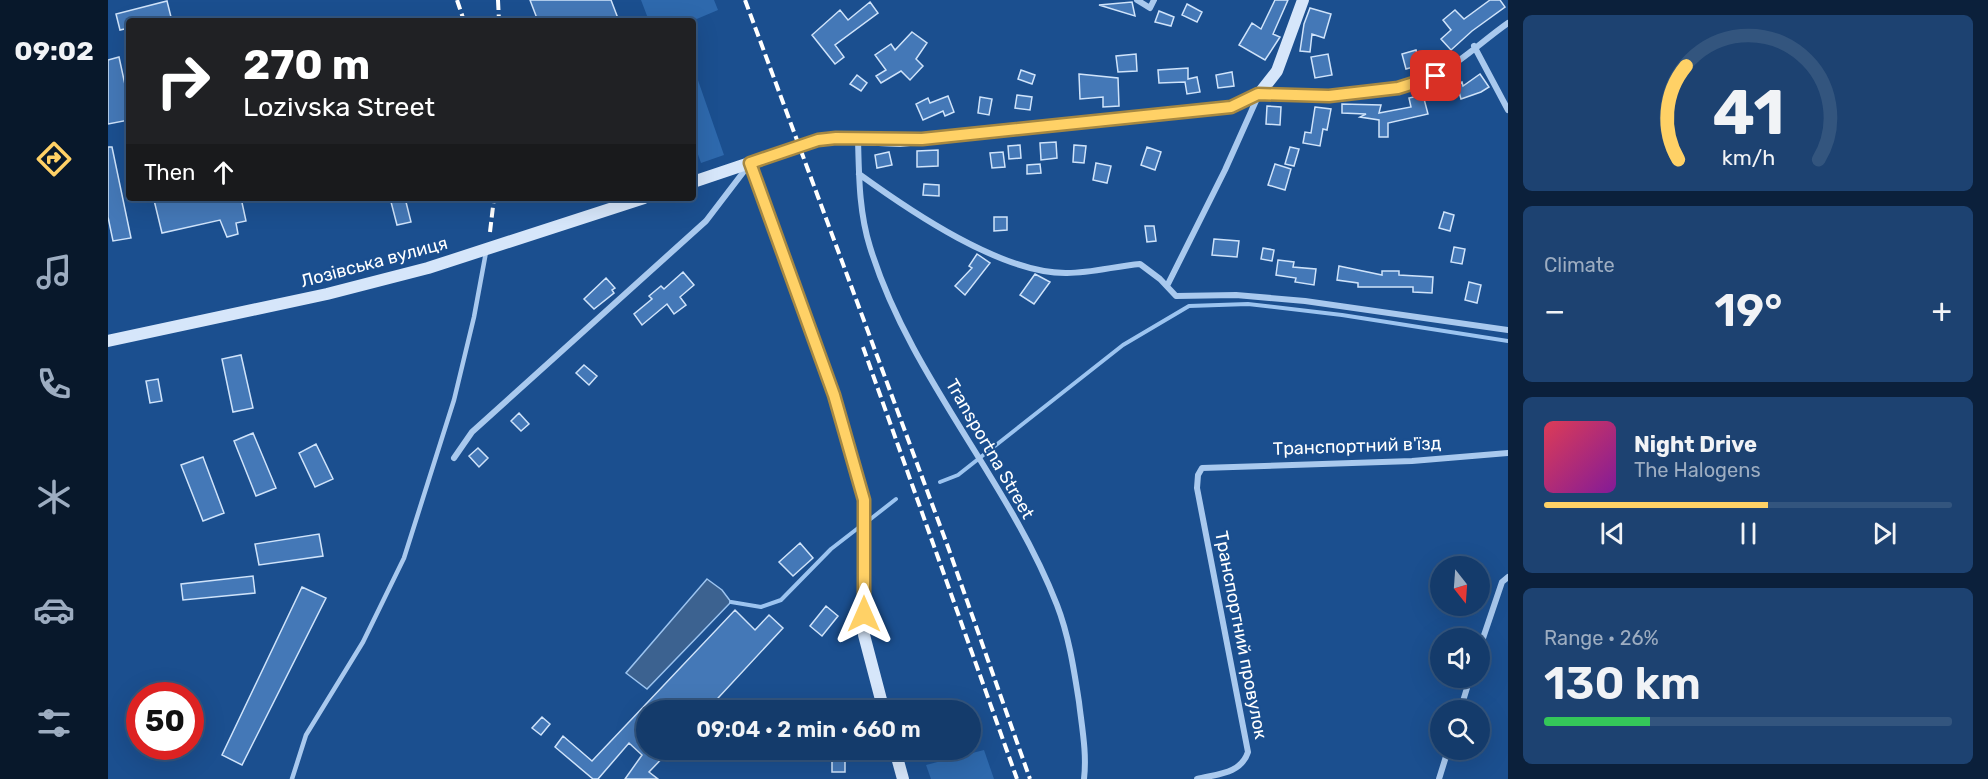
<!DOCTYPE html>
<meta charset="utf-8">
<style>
body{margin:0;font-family:Rubik,sans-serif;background:#1d4271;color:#f1f3f6;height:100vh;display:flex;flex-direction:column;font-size:22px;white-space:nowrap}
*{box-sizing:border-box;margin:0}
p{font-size:20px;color:#9dadc1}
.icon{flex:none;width:33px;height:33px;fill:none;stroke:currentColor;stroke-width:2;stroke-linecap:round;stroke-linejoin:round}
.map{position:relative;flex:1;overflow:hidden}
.side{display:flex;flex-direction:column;gap:15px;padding:15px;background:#0b203b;width:480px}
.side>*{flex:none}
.top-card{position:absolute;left:18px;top:18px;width:570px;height:183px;border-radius:6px;box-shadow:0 6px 24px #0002,0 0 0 2px #33557e;background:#202124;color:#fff;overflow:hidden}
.needle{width:39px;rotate:163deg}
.fabs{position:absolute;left:1322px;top:556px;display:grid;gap:12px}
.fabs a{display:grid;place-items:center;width:60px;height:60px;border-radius:50%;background:#143b6b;box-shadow:0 6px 24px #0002,0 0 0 2px #33557e;font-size:30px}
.speed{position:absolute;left:18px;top:682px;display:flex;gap:12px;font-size:30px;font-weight:700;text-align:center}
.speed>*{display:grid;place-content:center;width:78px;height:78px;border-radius:50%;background:#143b6b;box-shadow:0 6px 24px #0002,0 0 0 2px #33557e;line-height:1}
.speed .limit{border:9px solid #d22;background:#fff;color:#111}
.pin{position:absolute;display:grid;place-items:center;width:51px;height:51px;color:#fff;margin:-26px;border-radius:12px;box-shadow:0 3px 9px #0006}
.me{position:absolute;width:66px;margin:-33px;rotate:0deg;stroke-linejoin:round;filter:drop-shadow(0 0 4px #0008)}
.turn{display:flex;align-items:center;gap:21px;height:126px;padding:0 18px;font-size:27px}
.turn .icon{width:78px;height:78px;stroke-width:2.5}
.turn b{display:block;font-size:42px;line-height:51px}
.then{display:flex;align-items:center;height:57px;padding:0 18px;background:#0003;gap:12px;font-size:22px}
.big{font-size:45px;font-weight:600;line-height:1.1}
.side .tile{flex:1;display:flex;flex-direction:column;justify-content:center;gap:9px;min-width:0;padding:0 21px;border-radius:9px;background:#1d4271}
.side .dial{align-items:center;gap:0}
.dial svg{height:156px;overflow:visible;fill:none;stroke:#33557e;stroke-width:7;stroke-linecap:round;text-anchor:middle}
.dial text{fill:#f1f3f6;stroke:none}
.song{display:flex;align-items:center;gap:18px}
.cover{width:72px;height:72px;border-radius:9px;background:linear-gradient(135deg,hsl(350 70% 55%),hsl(290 70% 35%))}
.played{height:6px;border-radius:3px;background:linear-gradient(90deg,#ffd166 55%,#33557e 55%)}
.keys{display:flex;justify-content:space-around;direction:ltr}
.heat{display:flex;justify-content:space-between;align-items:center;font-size:33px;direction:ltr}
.charge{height:9px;border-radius:4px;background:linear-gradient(90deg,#34c759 26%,#33557e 0)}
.trip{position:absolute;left:528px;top:700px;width:345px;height:60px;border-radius:30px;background:#143b6b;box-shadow:0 6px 24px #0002,0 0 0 2px #33557e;font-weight:600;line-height:60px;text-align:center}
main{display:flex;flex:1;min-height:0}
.tab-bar{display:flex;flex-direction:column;width:108px;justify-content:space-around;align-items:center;background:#08182b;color:#9dadc1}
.tab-bar .icon{width:42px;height:42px}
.tab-bar .active{color:#ffd166}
.tab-bar b{font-size:27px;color:#f1f3f6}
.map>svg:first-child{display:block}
</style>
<main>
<nav class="tab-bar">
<b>09:02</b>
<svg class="icon active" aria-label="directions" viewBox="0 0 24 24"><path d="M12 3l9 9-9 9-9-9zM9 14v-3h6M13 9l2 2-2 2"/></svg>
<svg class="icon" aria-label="music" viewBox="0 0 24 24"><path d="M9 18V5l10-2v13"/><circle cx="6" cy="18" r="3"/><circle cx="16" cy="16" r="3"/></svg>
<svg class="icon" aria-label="phone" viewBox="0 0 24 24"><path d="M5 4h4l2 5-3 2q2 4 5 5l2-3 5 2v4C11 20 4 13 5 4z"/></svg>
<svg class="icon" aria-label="climate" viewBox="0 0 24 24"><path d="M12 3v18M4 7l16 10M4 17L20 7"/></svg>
<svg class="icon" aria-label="car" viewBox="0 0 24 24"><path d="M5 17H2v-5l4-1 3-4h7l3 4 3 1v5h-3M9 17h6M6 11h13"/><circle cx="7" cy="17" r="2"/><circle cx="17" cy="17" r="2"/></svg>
<svg class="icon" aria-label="filters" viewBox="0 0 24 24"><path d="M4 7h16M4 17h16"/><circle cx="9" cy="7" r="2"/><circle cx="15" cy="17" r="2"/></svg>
</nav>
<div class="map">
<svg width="1400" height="779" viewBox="0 0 1400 779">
<rect width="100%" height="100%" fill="#1b4f8f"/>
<!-- green -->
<path fill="#2e69ad" d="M533,0H606L610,10L584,21H541Z
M585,66L616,155L593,163L585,140Z
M876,750L886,779H823L818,765Z"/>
<!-- water -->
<path fill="#3c6290" stroke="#9cc4f0" stroke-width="1.5" d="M599,579L614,590L623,602L539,689L518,673Z"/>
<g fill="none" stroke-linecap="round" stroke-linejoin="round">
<!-- stream -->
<path stroke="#9cc4f0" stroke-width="4" d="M832,482L850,475L1015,345L1081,306L1140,304L1234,315L1400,341
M760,521L788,499
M623,602L653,607L673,600L723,549L754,525"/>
</g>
<!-- building -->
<path fill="#4478b7" stroke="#cfe3fa" stroke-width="1.5" d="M422,0H503L511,21H430Z
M1167,0H1180L1165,34L1172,37L1157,60L1131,45L1144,23L1153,29Z
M1382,0H1392L1397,7L1364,31L1343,50L1333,39L1343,30L1335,20L1347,10L1356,19Z
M59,1L64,21H21V28L12,30L8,14Z
M762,2L770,13L727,45L736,57L727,64L704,35L732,10L740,20Z
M1024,2L1027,16L991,5Z
M1079,4L1094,12L1089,22L1074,15Z
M1202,8L1223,14L1216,38L1204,34L1202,52L1192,51L1196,24Z
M1051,11L1066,17L1063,26L1047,22Z
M804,32L819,43L808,59L815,66L802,80L793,71L773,83L768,76L778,70L767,55L783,44L787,50Z
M1308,50L1312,65L1298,69L1294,54Z
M1028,54L1029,71L1010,72L1008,56Z
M1220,54L1224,75L1207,78L1203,57Z
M11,57L21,103V120L0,124V60Z
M1080,68V79L1089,77L1092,92L1079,94L1077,82L1051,83L1050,70Z
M913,70L927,75L924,84L910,79Z
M1124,72L1126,86L1110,88L1108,75Z
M971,74L1010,78L1011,106L995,107V97L972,99Z
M1372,74L1381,87L1373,92L1353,99L1351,92L1336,97L1333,89L1354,82L1355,86Z
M749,75L759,83L753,91L742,84Z
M909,95L924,97L922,110L907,108Z
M1315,95L1320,114L1280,123V137H1271V120L1252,117L1258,114L1234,113V104L1273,105L1271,113L1303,107L1301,98Z
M840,96L846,112L837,116L835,111L815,120L808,104L820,98L822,103Z
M872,97L884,99L881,115L870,113Z
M1159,106L1173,107L1172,125L1158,124Z
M1207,107L1223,109L1219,130L1215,129L1212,146L1195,143L1197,132L1203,133Z
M948,142L949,158L933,160L932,143Z
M912,145L913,158L901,159L900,146Z
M966,145L978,146L976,163L965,162Z
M0,147H4L23,238L5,241L0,217Z
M1039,147L1053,152L1047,170L1033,165Z
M1182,147L1191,149L1186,166L1177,164Z
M830,150V166L809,167V151Z
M781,152L784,165L769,168L767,155Z
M895,152L897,167L884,168L882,153Z
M988,163L1003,166L999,183L985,180Z
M932,164L933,173L919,174V165Z
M1167,164L1183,169L1177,190L1160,185Z
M816,184L831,185V196L815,195Z
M55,198H133L138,221L128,223L130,234L119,237L112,220L54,233L46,200Z
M282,198H297L303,222L289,225Z
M1336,212L1346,215L1342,231L1331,228Z
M886,217H899V230L886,231Z
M1037,226H1046L1048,241L1039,242Z
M1106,239L1131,241L1129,257L1104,255Z
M1346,247L1357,249L1354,264L1343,262Z
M1155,248L1166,250L1164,261L1153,259Z
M869,254L882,263L857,295L847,286L864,268L861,266Z
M1170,260L1186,262L1185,267L1208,269L1206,285L1187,282L1188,278L1168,275Z
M1231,266L1274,275V271H1291V275L1325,277L1324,293L1305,292V287H1250V283L1229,280Z
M575,272L586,285L572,297L578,305L566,314L559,304L534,325L526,314L544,299L541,296L553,286L556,289Z
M927,274L942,282L926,304L912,295Z
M498,278L507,288L504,290L506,293L486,309L476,299Z
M1361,282L1373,285L1369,303L1357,300Z
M133,355L145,408L125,412L114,359Z
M476,365L489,376L481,385L468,373Z
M50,379L54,401L42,403L38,381Z
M411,413L421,424L413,431L403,421Z
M145,433L168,488L148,496L126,441Z
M208,444L225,479L207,487L191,453Z
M370,448L380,458L371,467L361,456Z
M95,457L116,513L95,521L73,465Z
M211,534L215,556L151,565L147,544Z
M692,543L705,558L685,576L671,562Z
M145,576L147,593L75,600L73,584Z
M194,587L218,598L134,765L114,755Z
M718,606L730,616L714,636L702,626Z
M627,610L647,630L661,615L675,628L598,711H538V750H562L541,772L550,779H517L534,755L521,743L490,779H485L447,747L455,736L484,761Z
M434,717L442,724L433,735L424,728Z
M724,750H737V772H724Z"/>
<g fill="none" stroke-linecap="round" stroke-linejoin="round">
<!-- lane -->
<path stroke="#a9c9ee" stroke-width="4.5" d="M184,779L198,735L255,642L296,558L346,400L366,317L378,252"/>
<!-- street -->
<path stroke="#a9c9ee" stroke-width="6" d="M1029,0L1042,8L1046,0
M1366,46L1400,110
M750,139C751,176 751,212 762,247C802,377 900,479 949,605C961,636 966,670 971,702C974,728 979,753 976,779
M751,174C802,211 894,274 959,273C984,273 1008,266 1032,264L1052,279L1068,296L1128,295L1197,301L1400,330
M1059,286L1117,170L1151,94C1198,96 1288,99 1329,75C1354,61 1377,39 1400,23
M346,458L364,432L598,221L640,166
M1371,650L1394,582L1400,577
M1352,711L1362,678
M1089,779C1109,774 1133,774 1140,752L1089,488L1090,475L1094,468L1304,461L1400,453
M1331,779L1340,750"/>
<!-- secondary -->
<path stroke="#d6e6fa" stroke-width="12" d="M642,163L726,395L756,500V635L776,711
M585,182L710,140L728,138L792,141L1123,107L1151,94L1169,71L1195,0
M0,341L219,294L320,268L536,198
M787,750L795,779"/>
<!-- rail -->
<path stroke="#fff" stroke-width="4" stroke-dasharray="10 4.5" stroke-linecap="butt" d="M349,0L356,21
M390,0L391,21
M637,0L840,547L922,779
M382,232L386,198
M755,347L909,779"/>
</g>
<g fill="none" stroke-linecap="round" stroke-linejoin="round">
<defs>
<path id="route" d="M756,614V500L726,395L642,163L710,140L728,138L814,139L1123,107L1150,94L1221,96L1290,88L1328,76"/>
</defs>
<!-- route casing -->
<use href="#route" stroke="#a68842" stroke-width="15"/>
<!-- route -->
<use href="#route" stroke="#ffd166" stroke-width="10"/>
</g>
<g text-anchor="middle" stroke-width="4.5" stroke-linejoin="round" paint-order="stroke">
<!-- street labels -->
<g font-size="18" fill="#fff" stroke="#1b4f8f">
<text transform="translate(266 262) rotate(-15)" y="6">Лозівська вулиця</text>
<text transform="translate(1249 446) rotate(-2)" y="6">Транспортний в'їзд</text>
<text transform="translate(882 449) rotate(60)" y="6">Transportna Street</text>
<text transform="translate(1133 635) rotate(79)" y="6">Транспортний провулок</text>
</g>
</g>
</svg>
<div class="fabs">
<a><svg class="needle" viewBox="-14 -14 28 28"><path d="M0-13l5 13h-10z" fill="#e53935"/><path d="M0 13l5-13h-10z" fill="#9dadc1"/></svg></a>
<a><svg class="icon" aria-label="sound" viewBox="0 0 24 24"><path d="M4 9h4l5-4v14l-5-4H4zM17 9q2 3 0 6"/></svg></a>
<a><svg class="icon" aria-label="search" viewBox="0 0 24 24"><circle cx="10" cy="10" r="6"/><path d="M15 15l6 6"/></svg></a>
</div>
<div class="speed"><div class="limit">50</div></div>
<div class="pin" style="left:1328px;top:76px;background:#d93025"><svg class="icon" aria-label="arrive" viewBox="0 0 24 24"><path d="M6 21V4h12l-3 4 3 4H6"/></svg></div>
<svg class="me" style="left:756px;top:614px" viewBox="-20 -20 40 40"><path d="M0-17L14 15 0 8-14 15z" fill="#ffd166" stroke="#fff" stroke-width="4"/></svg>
<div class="trip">09:04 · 2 min · 660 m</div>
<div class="top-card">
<div class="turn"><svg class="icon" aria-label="right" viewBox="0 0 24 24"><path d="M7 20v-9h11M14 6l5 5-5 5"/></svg><div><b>270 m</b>Lozivska Street</div></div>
<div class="then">Then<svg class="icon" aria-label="ahead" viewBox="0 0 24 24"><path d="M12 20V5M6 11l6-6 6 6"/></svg></div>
</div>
</div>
<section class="side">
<div class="tile dial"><svg viewBox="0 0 100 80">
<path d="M14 69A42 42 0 1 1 86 69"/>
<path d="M14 69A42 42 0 0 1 18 21" stroke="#ffd166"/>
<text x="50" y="56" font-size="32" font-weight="700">41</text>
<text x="50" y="72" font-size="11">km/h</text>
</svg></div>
<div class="tile"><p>Climate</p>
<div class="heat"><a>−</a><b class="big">19°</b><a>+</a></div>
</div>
<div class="tile">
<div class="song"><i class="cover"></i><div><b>Night Drive</b><p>The Halogens</p></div></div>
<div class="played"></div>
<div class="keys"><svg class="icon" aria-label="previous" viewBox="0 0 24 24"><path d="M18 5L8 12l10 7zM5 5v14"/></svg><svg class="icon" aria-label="pause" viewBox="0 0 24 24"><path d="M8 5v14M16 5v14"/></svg><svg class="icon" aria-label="next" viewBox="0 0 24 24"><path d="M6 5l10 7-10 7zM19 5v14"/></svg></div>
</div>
<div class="tile"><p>Range · 26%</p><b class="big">130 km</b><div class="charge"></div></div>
</section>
</main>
